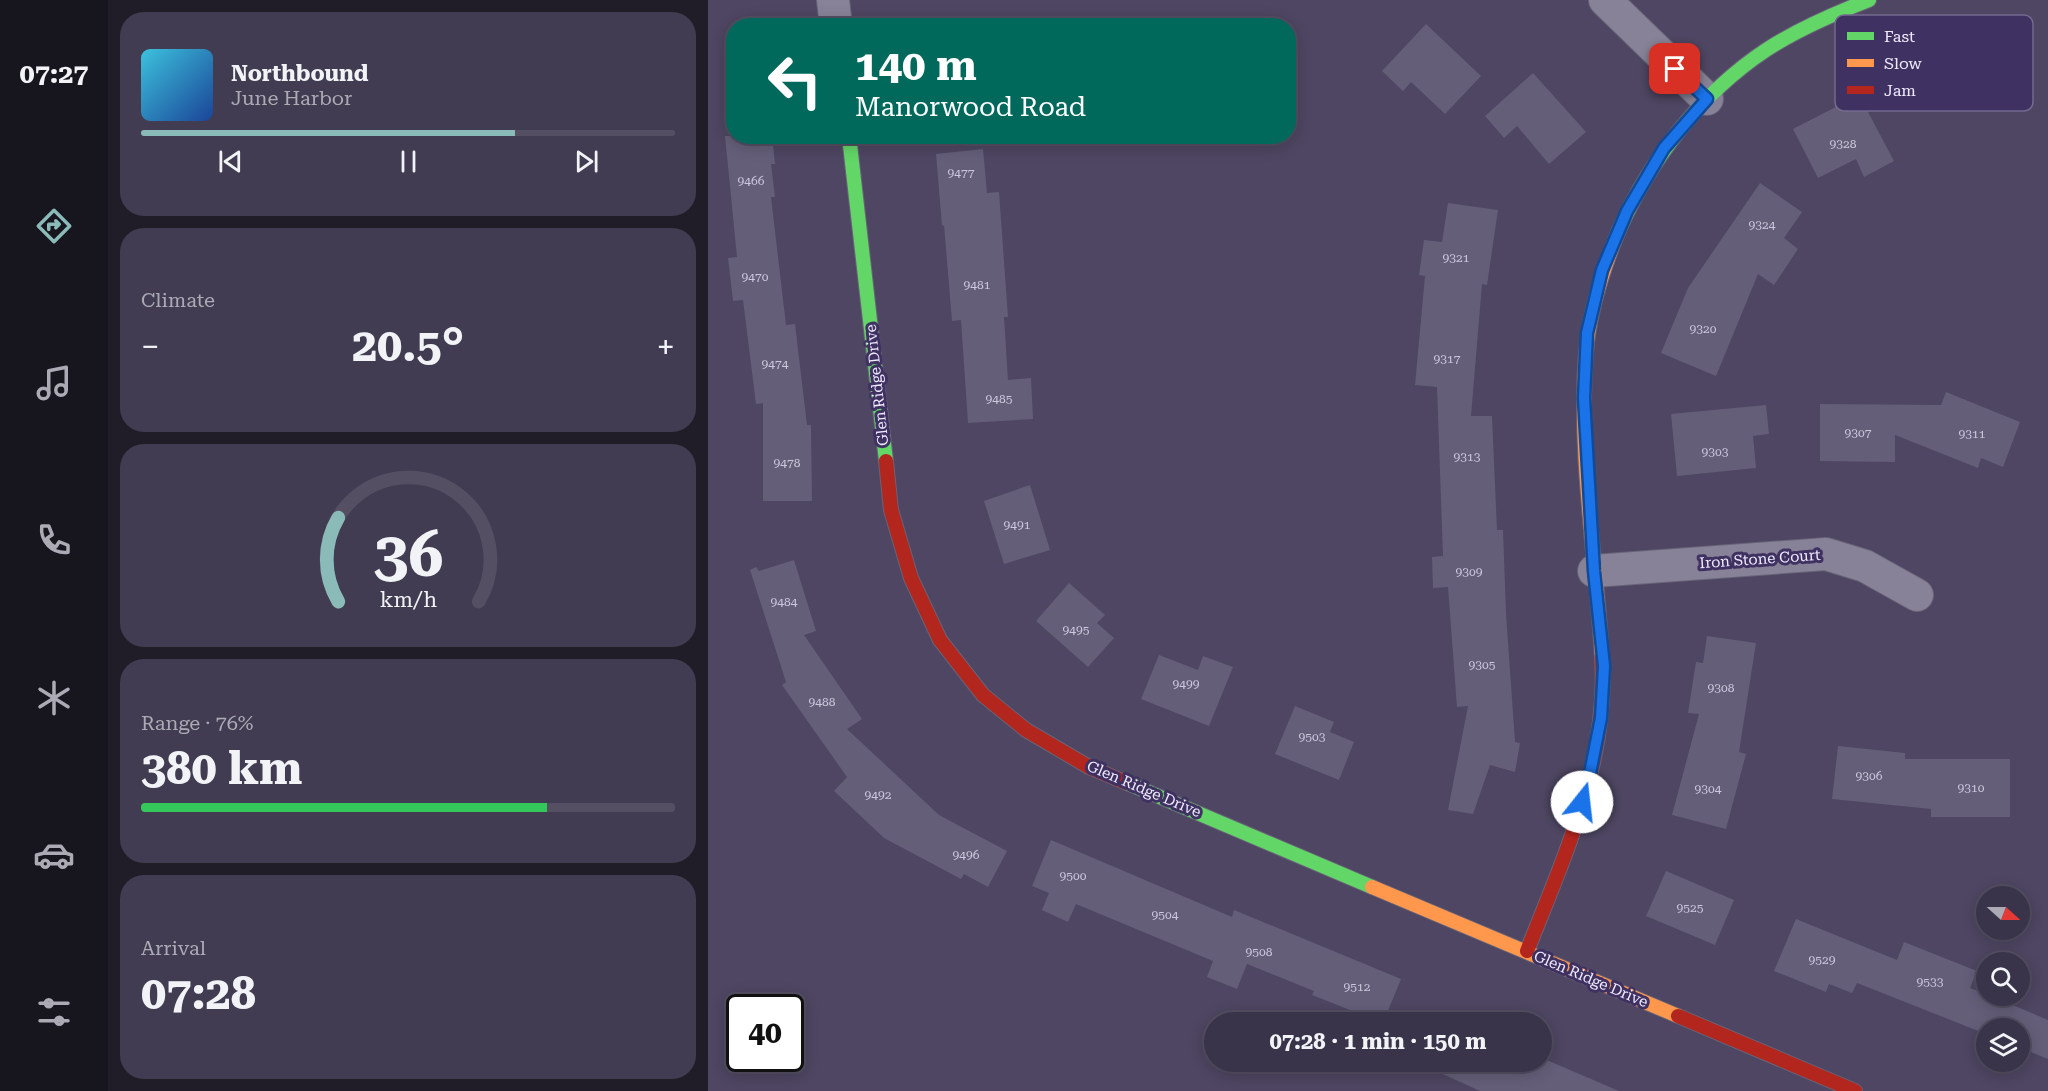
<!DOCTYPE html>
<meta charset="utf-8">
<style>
body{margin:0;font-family:"Roboto Serif",serif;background:#413c51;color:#f1f3f6;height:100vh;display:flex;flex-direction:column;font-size:22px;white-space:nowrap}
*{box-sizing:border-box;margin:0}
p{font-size:20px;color:#abaab5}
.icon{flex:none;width:33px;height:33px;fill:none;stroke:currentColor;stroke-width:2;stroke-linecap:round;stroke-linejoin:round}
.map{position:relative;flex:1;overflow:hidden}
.side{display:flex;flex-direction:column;gap:12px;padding:12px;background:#201d29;width:600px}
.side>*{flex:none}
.guide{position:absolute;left:18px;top:18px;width:570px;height:126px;border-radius:24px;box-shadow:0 3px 15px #0003,0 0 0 2px #544f62;background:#00695c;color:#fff;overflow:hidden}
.needle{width:39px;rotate:111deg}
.buttons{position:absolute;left:1268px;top:886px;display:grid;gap:12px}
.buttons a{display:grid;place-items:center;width:54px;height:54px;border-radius:50%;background:#3a344a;box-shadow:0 3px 15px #0003,0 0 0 2px #544f62;font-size:30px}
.speed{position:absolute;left:18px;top:994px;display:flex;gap:12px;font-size:30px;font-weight:700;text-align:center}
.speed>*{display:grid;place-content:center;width:78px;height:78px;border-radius:50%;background:#3a344a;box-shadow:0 3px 15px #0003,0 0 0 2px #544f62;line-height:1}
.speed .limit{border:3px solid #111;border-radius:9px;background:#fff;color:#111}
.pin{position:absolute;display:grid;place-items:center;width:51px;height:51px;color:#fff;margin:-26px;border-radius:12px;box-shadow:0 3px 9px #0006}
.me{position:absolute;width:66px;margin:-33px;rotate:16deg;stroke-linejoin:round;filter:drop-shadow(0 0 4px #0008)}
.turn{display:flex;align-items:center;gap:21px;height:126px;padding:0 30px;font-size:27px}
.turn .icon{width:78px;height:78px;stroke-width:2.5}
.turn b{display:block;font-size:42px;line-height:51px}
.big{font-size:45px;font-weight:700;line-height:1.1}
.side .tile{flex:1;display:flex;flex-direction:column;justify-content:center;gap:9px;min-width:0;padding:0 21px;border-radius:24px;background:#413c51}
.side .dial{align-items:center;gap:0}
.dial svg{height:156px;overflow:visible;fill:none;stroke:#544f62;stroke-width:7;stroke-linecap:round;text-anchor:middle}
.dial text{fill:#f1f3f6;stroke:none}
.song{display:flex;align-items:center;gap:18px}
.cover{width:72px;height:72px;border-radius:9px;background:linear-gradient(135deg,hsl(190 70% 55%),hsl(220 70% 35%))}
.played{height:6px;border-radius:3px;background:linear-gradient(90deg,#8bbbb9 70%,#544f62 70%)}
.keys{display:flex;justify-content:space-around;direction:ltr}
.heat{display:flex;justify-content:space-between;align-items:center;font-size:33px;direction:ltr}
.charge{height:9px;border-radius:4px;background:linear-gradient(90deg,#34c759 76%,#544f62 0)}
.trip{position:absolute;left:496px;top:1012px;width:348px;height:60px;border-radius:30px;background:#3a344a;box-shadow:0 3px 15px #0003,0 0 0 2px #544f62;font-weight:700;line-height:60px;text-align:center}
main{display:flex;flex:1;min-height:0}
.menu{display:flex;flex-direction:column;width:108px;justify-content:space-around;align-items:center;background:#17151e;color:#abaab5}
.menu .icon{width:42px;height:42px}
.menu .current{color:#8bbbb9}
.menu b{font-size:27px;color:#f1f3f6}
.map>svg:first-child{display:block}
</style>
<main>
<nav class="menu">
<b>07:27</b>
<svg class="icon current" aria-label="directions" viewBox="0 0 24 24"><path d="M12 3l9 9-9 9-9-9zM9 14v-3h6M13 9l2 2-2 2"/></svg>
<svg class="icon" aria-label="music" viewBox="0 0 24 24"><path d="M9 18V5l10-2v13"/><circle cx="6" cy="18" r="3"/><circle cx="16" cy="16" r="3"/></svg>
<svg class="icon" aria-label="phone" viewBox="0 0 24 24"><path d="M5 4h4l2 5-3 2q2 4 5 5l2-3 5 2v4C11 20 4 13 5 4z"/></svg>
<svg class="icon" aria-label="climate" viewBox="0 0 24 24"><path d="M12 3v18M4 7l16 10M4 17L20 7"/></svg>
<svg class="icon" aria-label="car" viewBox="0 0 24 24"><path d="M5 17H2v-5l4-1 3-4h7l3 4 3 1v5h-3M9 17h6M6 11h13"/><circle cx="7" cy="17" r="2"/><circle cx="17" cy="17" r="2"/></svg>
<svg class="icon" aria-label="filters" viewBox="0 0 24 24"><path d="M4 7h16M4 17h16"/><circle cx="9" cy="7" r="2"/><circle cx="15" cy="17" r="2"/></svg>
</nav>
<section class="side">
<div class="tile">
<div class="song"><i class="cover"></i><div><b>Northbound</b><p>June Harbor</p></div></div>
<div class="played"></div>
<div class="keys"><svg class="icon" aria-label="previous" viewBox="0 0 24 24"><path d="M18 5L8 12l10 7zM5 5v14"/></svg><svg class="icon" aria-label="pause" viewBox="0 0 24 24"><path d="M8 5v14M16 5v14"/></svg><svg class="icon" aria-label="next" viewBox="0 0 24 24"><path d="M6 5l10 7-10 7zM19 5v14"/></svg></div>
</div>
<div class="tile"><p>Climate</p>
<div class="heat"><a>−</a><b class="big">20.5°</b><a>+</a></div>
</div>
<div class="tile dial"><svg viewBox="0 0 100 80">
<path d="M14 69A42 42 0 1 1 86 69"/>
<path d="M14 69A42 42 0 0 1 14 26" stroke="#8bbbb9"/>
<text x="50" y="56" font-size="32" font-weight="700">36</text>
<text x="50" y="72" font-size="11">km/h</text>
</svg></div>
<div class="tile"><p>Range · 76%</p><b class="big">380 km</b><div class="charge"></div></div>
<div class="tile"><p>Arrival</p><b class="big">07:28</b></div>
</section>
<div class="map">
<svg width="1340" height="1091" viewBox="0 0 1340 1091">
<rect width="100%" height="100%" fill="#4e4662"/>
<!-- building -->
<path fill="#655e79" d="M718,24L773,76L737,114L703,82L695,91L674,71Z
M825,73L878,132L841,164L809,126L796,138L777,116Z
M1151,95L1186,161L1156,177L1148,159L1110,178L1085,129Z
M17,136H64L67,164H63L67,197H63L78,325L87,324L99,425H103L104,501H55V403L48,404L35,300L25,301L20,258L29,257Z
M275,149L279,193L291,192L300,317H296L300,380L323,378L325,419L260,423L253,320L244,321L236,225L234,226L228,154Z
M1052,183L1094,212L1076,238L1090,249L1066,285L1050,274L1008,376L953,353L980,288Z
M740,203L790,210L779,285L774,284L763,416H784L789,530H795L798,613L807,742L812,743L807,772L782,765L765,814L740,810L760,706L749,707L740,587L725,588L724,557L735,556L729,387L707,385L717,276L711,275L716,240L734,242Z
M1238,392L1312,422L1295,467L1273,458L1270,468L1187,435V462L1112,461V404L1233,405Z
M1058,405L1061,434L1045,436L1048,468L969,476L963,414Z
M322,485L342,550L296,564L276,501Z
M86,560L108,631L96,635L154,719L139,729L231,815L299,851L280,887L256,874L253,879L176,838L126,791L139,777L74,685L78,682L42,570L48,567L51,571Z
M361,583L397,615L389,623L406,638L380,667L328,621Z
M999,636L1048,643L1031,752L1038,754L1018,829L964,815L991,714L980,713L988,662L995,663Z
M451,655L490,670L495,656L525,667L501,726L433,699Z
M587,706L626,722L622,732L646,742L631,780L567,754Z
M1130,746L1197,753V759H1302V817H1223V809L1124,799Z
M343,840L524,917L526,910L693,979L675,1023L604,995L606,991L539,964L529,989L499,977L505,961L368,904L360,922L334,910L341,893L324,886Z
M958,871L1026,900L1007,945L938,916Z
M1088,919L1189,960L1196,942L1269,971L1262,988L1278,994V996H1283L1340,1020V1059L1311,1047V1029H1278V1034L1149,983L1144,993L1121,984L1118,992L1066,971Z
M834,1058L911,1091H772L726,1070L730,1062H834Z"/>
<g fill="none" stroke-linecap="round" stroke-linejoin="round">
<defs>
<path id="street" d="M125,0L128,26
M897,0L999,99
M886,571L1118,554L1157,566L1209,595"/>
<path id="fast" d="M141,136L178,461
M911,230C942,160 993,93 1058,50C1090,29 1125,14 1161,0
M419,783L664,887"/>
<path id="slow" d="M894,657C888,556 870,455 878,353C881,311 895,269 911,230
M664,887L970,1016"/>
<path id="jam" d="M178,461L183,510L203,578L232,640L275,695L318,730L381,767L419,783
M819,951C856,857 901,761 894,657
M970,1016L1147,1091"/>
</defs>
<!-- street casing -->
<use href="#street" stroke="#696378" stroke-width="34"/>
<!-- fast casing -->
<use href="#fast" stroke="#696378" stroke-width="16"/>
<!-- slow casing -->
<use href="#slow" stroke="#696378" stroke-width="16"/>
<!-- jam casing -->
<use href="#jam" stroke="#696378" stroke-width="16"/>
<!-- street -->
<use href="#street" stroke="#878297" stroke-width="32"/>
<!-- fast -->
<use href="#fast" stroke="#63d668" stroke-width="14"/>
<!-- slow -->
<use href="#slow" stroke="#ff974d" stroke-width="14"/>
<!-- jam -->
<use href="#jam" stroke="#b3261e" stroke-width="14"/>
</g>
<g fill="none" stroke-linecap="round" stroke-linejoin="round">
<defs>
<path id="route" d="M874,802L880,783L893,718L896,666L886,571L876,398L879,333L894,270L919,211L956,148L999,99L967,69"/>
</defs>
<!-- route casing -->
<use href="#route" stroke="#114b97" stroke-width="15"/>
<!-- route -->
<use href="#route" stroke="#1a73e8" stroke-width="10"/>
</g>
<g text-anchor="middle" stroke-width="6" stroke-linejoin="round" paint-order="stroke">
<!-- number labels -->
<g font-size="12" fill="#ccc8dd">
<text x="1135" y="148">9328</text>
<text x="253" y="177">9477</text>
<text x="43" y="185">9466</text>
<text x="1054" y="229">9324</text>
<text x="748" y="262">9321</text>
<text x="47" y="281">9470</text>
<text x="269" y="289">9481</text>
<text x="995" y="333">9320</text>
<text x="739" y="363">9317</text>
<text x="67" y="368">9474</text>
<text x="291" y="403">9485</text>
<text x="1150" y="437">9307</text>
<text x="1264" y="438">9311</text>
<text x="1007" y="456">9303</text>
<text x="759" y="461">9313</text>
<text x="79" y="467">9478</text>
<text x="309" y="529">9491</text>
<text x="761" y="576">9309</text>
<text x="76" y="606">9484</text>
<text x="368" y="634">9495</text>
<text x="774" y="669">9305</text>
<text x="478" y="688">9499</text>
<text x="1013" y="692">9308</text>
<text x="114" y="706">9488</text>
<text x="604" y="741">9503</text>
<text x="1161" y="780">9306</text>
<text x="1263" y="792">9310</text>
<text x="1000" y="793">9304</text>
<text x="170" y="799">9492</text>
<text x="258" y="859">9496</text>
<text x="365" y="880">9500</text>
<text x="982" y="912">9525</text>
<text x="457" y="919">9504</text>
<text x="551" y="956">9508</text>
<text x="1114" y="964">9529</text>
<text x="1222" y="986">9533</text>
<text x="649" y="991">9512</text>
</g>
<!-- street labels -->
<g font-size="15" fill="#efebfe" stroke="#3f3161">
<text transform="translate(169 385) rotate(-96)" y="5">Glen Ridge Drive</text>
<text transform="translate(1052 559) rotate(-4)" y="5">Iron Stone Court</text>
<text transform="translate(436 789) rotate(23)" y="5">Glen Ridge Drive</text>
<text transform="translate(883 979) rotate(23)" y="5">Glen Ridge Drive</text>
</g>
</g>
<!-- legend -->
<rect x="1127" y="15" width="198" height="96" rx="9" fill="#3f3161" stroke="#746990" stroke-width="1.5"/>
<rect x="1139" y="32" width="27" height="8" fill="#63d668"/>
<rect x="1139" y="59" width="27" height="8" fill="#ff974d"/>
<rect x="1139" y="86" width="27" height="8" fill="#b3261e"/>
<g font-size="16" fill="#efebfe">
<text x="1176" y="42">Fast</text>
<text x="1176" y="69">Slow</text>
<text x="1176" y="96">Jam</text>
</g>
</svg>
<div class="buttons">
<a><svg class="needle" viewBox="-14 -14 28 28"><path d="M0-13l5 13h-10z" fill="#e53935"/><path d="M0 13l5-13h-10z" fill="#abaab5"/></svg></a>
<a><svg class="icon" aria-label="search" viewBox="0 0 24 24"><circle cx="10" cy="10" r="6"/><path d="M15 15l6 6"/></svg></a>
<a><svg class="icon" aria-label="layers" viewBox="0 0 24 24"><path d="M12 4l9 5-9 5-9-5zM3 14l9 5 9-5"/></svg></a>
</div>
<div class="speed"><div class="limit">40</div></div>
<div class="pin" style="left:967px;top:69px;background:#d93025"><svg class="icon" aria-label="arrive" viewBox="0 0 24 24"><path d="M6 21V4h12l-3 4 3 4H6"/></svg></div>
<svg class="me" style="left:874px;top:802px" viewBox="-20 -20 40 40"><circle r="19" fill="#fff"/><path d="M0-13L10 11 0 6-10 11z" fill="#1a73e8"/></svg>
<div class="trip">07:28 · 1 min · 150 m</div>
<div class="guide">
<div class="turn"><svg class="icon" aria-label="left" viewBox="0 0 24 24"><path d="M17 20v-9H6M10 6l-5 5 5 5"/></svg><div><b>140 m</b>Manorwood Road</div></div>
</div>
</div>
</main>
